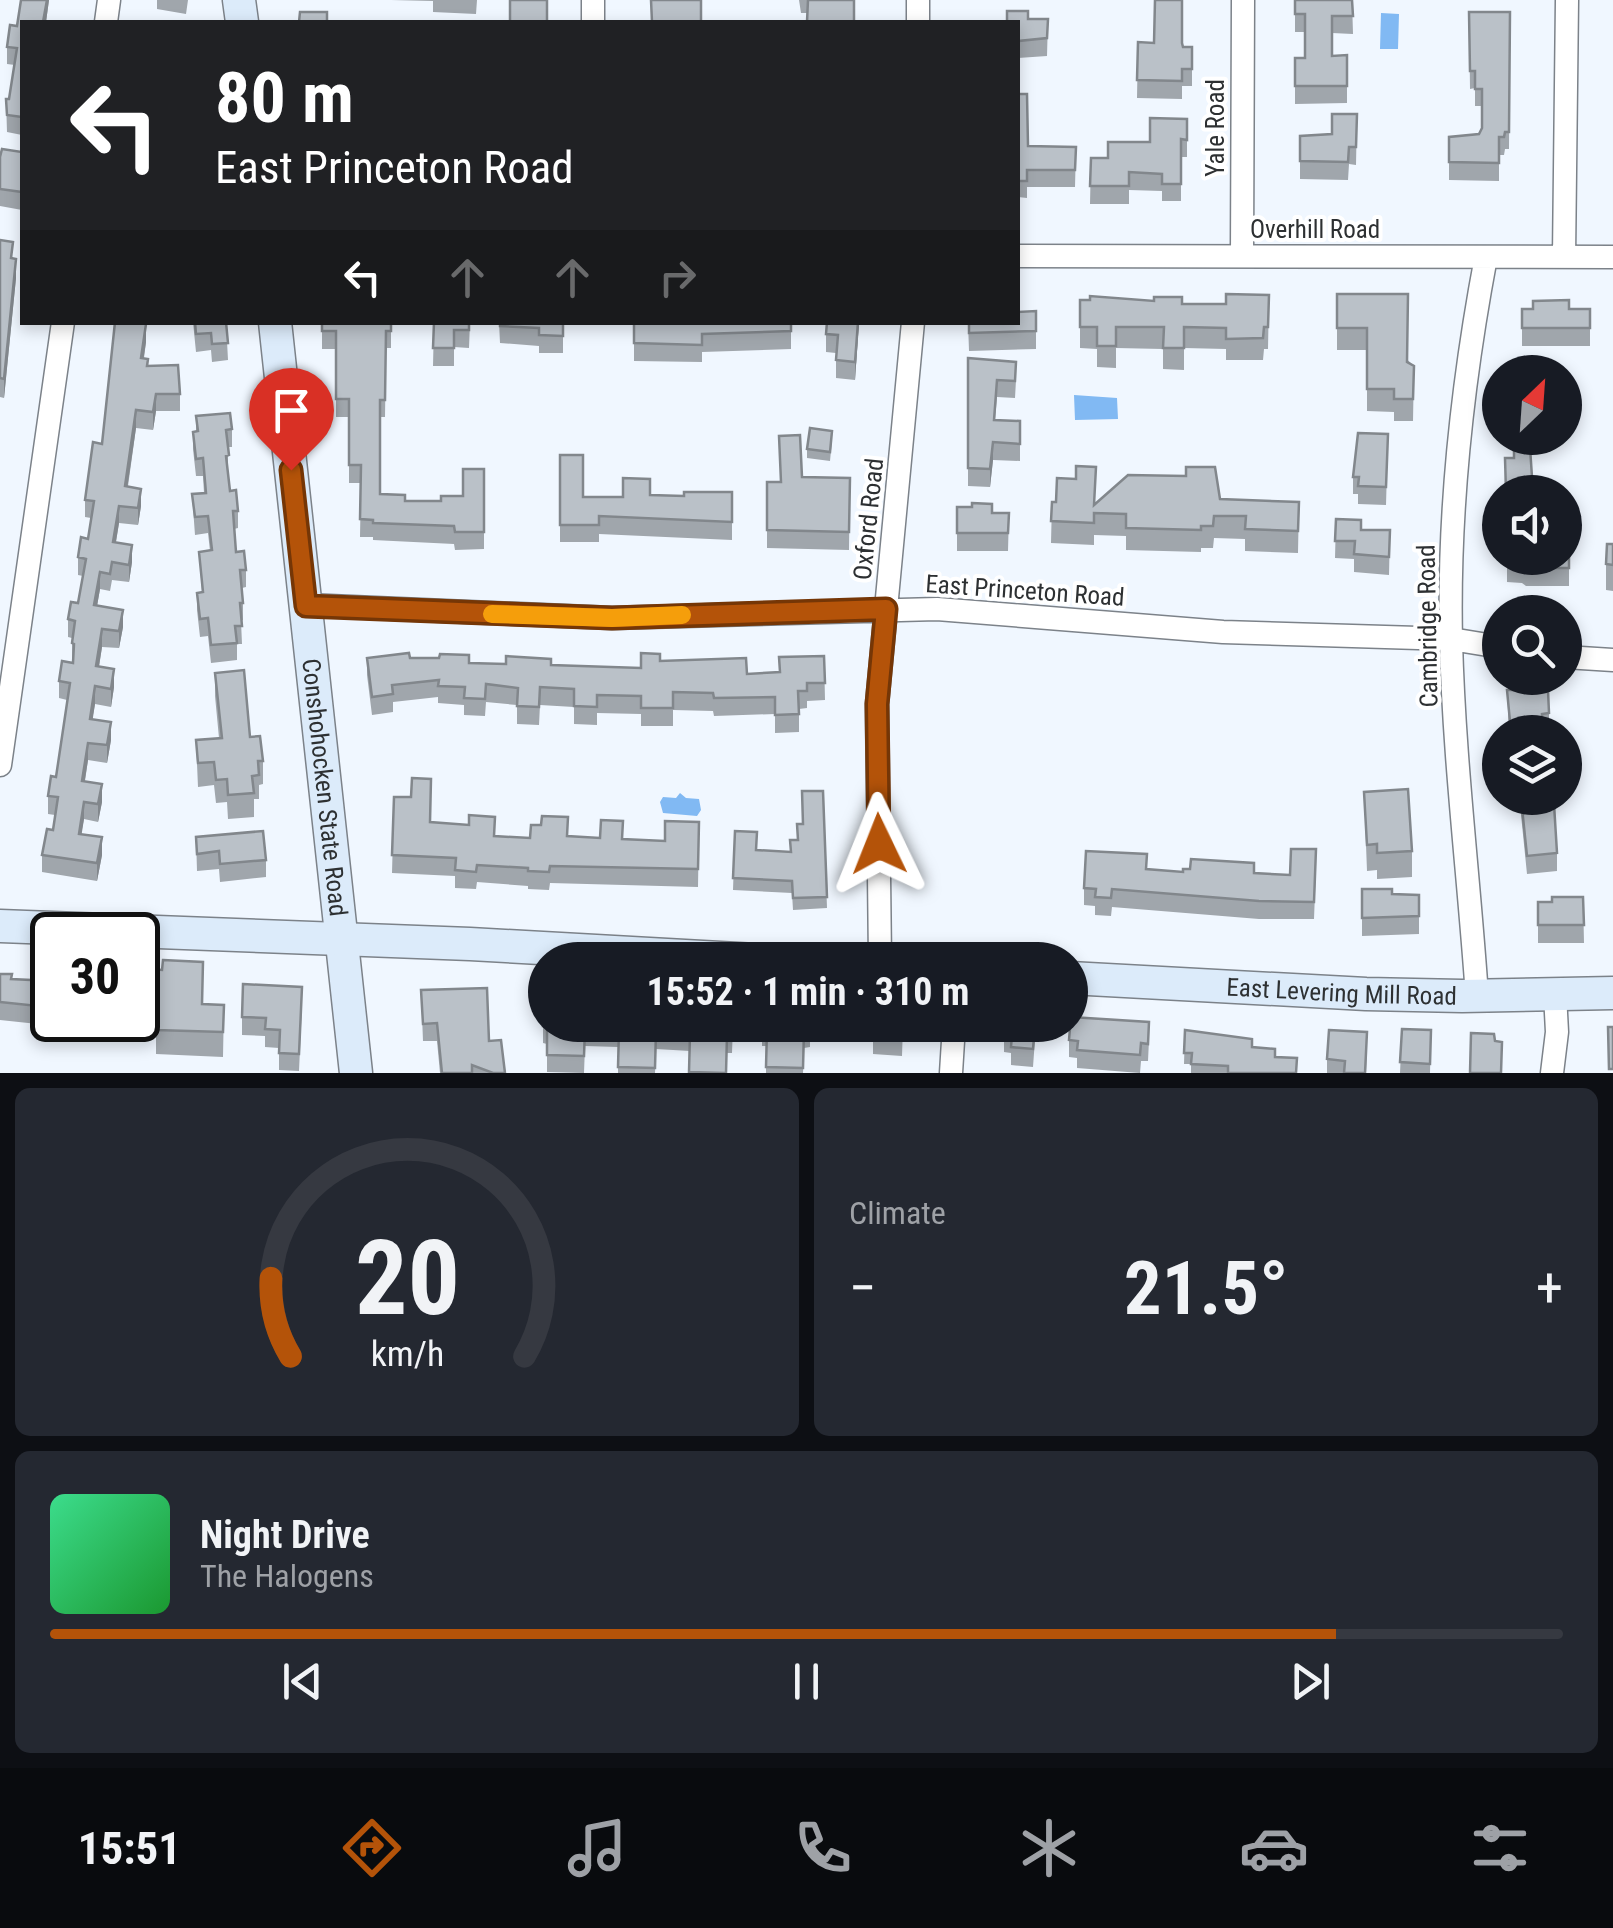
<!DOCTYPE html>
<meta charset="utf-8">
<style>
body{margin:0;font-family:"Roboto Condensed",sans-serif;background:#242831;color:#f1f3f6;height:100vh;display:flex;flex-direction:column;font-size:38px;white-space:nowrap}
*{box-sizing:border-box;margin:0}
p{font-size:32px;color:#9ea1a6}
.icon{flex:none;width:55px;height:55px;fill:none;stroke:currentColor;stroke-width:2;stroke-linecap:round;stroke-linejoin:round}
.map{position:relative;height:1073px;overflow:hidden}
.sheet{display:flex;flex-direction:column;gap:15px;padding:15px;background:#0d0f14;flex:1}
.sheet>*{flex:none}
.banner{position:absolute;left:20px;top:20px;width:1000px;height:305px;border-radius:0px;box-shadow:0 5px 15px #0003;background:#202124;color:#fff;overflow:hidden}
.needle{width:65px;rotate:25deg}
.buttons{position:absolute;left:1482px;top:355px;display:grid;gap:20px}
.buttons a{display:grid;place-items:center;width:100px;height:100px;border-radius:50%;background:#171b24;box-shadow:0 5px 15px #0003;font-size:50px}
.speed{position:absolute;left:30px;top:912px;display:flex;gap:20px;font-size:50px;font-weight:700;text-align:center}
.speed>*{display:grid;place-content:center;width:130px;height:130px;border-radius:50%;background:#171b24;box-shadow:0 5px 15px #0003;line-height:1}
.speed .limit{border:5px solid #111;border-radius:15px;background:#fff;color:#111}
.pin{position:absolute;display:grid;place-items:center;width:85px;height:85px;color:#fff;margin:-102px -42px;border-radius:50% 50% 50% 0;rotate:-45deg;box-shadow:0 0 10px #0007}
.pin .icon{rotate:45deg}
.me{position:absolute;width:110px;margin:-55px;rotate:358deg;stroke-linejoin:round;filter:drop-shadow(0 0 8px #0008)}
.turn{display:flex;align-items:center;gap:35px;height:210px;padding:0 30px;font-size:45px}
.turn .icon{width:130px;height:130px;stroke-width:2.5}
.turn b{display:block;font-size:70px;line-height:85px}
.lanes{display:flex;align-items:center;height:95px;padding:0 30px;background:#0003;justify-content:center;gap:50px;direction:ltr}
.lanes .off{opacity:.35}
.big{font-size:75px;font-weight:700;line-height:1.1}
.sheet .widget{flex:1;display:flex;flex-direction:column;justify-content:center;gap:15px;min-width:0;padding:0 35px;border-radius:15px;background:#242831}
.sheet .dial{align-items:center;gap:0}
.dial svg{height:260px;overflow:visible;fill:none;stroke:#363941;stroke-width:7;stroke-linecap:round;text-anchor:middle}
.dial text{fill:#f1f3f6;stroke:none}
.song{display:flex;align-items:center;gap:30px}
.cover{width:120px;height:120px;border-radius:15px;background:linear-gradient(135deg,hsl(150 70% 55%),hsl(130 70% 35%))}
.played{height:10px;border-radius:5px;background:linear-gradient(90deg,#b45309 85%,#363941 85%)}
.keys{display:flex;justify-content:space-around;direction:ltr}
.heat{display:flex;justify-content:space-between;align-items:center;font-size:55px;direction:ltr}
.sheet .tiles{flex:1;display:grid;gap:15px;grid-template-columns:1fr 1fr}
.widget:last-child{grid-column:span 2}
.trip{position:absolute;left:528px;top:942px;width:560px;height:100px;border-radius:50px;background:#171b24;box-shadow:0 5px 15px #0003;font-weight:700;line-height:100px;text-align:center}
.tabs{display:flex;height:160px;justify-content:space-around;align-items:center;background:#090b0e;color:#9ea1a6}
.tabs .icon{width:70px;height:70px}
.tabs .current{color:#b45309}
.tabs b{font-size:45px;color:#f1f3f6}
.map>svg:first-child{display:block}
</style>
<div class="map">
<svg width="1613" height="1073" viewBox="0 0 1613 1073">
<rect width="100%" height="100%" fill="#f0f7ff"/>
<!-- water -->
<path fill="#81b9f3" d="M1381,13L1399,14L1398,49H1380Z
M1074,395L1117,398L1118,419L1075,420Z
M680,793L686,798L699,799L701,810L697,816L663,813L660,802L663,797L676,798Z"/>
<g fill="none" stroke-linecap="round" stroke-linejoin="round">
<defs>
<path id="street" d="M918,0V22
M106,22L109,0
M593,22V0
M1018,256L1613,257
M1242,256L1243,0
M1564,257L1567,0
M306,605L612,618L937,609L1223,632L1451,639L1500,647
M1565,657L1613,660
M0,765L63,322
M880,960L877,704L913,322
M1477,996C1469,878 1454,759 1451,641C1448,511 1462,384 1486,257
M951,1073L954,1025
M1552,1073L1557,1032L1555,994"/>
<g id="secondary">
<path d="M239,0L242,22"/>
<path id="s1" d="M275,322L356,1073"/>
<path d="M0,926L470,944L756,960"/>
<path id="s2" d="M1070,978L1366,994L1462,996L1613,993"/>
</g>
</defs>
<!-- street casing -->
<use href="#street" stroke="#7c8289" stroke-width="25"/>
<!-- secondary casing -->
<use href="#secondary" stroke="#7c8289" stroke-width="35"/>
<!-- street -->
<use href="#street" stroke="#fff" stroke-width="22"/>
<!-- secondary -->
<use href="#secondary" stroke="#dcebfa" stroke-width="32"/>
</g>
<!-- wall -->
<path fill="#a0a6ac" d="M21,0H49L46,22H22V135L7,132L6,99H9L15,65L7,64V47L17,26Z
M157,0H188L186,14L157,9Z
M391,0H477L476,14L433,12V1Z
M799,0H854L808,13H801Z
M1295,0H1352L1353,34L1332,33V56L1347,55V103L1295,104V58H1305V32H1295Z
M1469,12H1510L1509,149H1505L1504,155H1499V181L1449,180V137L1479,134L1482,128V106H1475V88L1470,89Z
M1028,19H1048L1047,56L1018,58V22Z
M1138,42L1182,43L1183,47H1192V86H1182V99L1137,98Z
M1018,94L1028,146L1076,147L1075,187H1027V198L1018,197Z
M1357,114L1356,165L1349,164L1348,180L1300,179V136L1332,134Z
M1187,119V157H1181V201H1162V191L1129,190V204H1090L1091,158H1108L1150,142Z
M22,152V210L0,206V157Z
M0,240L13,258L16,278L4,398L0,397Z
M1337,294L1414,366L1413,421H1394V412L1367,411V350H1337Z
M1269,295L1268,349H1264L1263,360H1226V349L1184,348V370L1163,369V349L1116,348V368L1097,367V349L1080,348V300L1154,301L1182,304H1226Z
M1522,309H1590V346H1522Z
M1036,311V349L969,351L968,322L1018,312Z
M144,322L146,342L144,358L148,366L180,394V411H156L153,430L136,428L128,486L141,506L138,525L119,523L116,542L132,562L129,582L112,580L110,591L100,589L97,606L123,627L119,648L102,647L99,667L114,687L111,707L95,704L92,720L111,740L107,763L88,760L85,781L102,802L98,822L84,819L81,834L102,855L97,881L42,872V855L53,830L55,815L48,814V796L56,777L67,700L59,698V681L73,663L72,661V638L68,637V619L78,603L83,576L78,575V557L88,539L91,518L85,517V500Z
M193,322H226L228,360L212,362L211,350L196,352Z
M322,322H391V348H386L385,417H380V494L405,501H441L463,496L484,469V549L455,550L454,544L373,540V537H360L361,483H349V417H336V349H322Z
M434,322H470L469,348L454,347V366H433Z
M499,322H563V353H539V346L500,343Z
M634,322H791V349L702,352V362L634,361Z
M859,322L855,380L836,378V353L826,352V334Z
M968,358L1016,380L1015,398L997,397L995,420L1020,421V461L993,460L990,487L968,486Z
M196,416L232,429V447H228V473L230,491L238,511V528L234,529L236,552L246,570V587L242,588L243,603V620L241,621L242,644H237V660L211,663L208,636L200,637L197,610V593L202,592L199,552L210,551L208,533L195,535L192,494L204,493L203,476H196L193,449V432L196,431Z
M1388,434L1386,505L1358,504V494H1353V477Z
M1532,438H1551V442H1532Z
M832,440L830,461L807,458V449Z
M560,455L583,497L684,496L732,492V540L599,534V542H560Z
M802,477L850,478L849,550L767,548V482H780Z
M1220,499L1299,502L1298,553L1245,551V539L1214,538L1213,548H1201V552L1126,550V536L1094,535V545L1051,543L1052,502L1095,505Z
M957,507H972L992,513H1009L1008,551H957Z
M1336,519L1361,530H1390L1389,575L1354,572V559L1335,558Z
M1613,544V591L1606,590V564Z
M1569,552V586H1526L1522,583L1507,582V558Z
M824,656L825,700L807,701V708L799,709V732L775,733V714L714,716L713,711L673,710V726H641V714L597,713V725L574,724V707L540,705L539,725L517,724V705L486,702L485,716L464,715V705L438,703V697L393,702V712L372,715L367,675V658H410L469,663L641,668L660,661L747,674L779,672Z
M215,673L263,761V784L259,785V799H254V817L228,819L227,802L216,803L214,785L198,787L196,740L219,738L215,696Z
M1507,690L1549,713V731L1509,732Z
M823,791L827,908L793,910L792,893L733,890L735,831L757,850L791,852L798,840L802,824Z
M1364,792L1412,851V877L1377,879V870L1367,871Z
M394,797H411L430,822L495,836L530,838L568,836L665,841L699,822L698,887L550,883L549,890L528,889V886L477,882L476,889L455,888V876L392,873Z
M1515,798H1544L1545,805L1557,853V871L1527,874L1520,805H1516Z
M196,837L266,860V877L220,882L219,869L197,871Z
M1316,867L1314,919H1259L1112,907L1111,916L1095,915V906L1084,905V888L1147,870L1183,872L1254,873L1290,875Z
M1362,889L1392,894L1419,895V934L1362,936Z
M1583,897L1584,943H1538V902H1552Z
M138,968L203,1004L224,1005L223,1057L156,1054V1020L138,1019Z
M0,974L11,979L52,981V1020L48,1019L47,1025L0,1020Z
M421,990L489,1041L505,1073H440L437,1041H423Z
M543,1001L545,1025H733L732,1053H727V1073H689L690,1051L656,1049L655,1073H618V1047L585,1046L584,1073L547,1072V1044L543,1043Z
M302,1005L299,1071L279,1070V1048L265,1047V1036L242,1035V1017Z
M762,1025H810V1047L804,1048L803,1073H766V1046H762Z
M873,1025H903L902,1056L873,1054Z
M1004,1025H1036L1033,1067L1011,1065V1053L1004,1052Z
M1402,1029L1431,1030L1430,1073H1400Z
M1185,1030L1252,1047L1275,1057L1297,1058V1073H1191V1064H1184Z
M1069,1040H1149L1148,1061H1141L1140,1073L1077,1068V1058L1069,1057Z
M1367,1050L1366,1073H1327V1059Z"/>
<!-- shaded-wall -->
<path fill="#82878c" d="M47,0H49L46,22H43Z
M16,259V278L4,398V379Z
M858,322H859L855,380V362Z
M146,324V342L141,375V358Z
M156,394V411L153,430V412Z
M136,410V428L125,503V486Z
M993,442V460L990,487V469Z
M141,489V506L138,525V508Z
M119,506V523L113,559V542Z
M132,545V562L129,582V565Z
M100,572V589L94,623V605Z
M123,610V627L119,648V631Z
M102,629V647L96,684V666Z
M114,669V687L111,707V689Z
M95,686V704L90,737V719Z
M111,722V740L107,763V745Z
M88,743V760L82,798V781Z
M102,784V802L98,822V804Z
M84,802V819L79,851V834Z
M102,837V855L97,881V863Z"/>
<!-- building -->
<path fill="#bac1c8" stroke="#82878c" stroke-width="2.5" d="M21,0H47L43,22H22V117L7,115L6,99H9L17,48L7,47L10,25L17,26Z
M510,0H547V22H510Z
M651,0H701V22H652Z
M808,0H854V22H807Z
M1155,0H1182V43L1183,47H1192V69H1182V81L1137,80L1138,42L1154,43Z
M1295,0H1352L1353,16H1332V56L1347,55V86H1295V58H1305V14H1295Z
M1007,11H1028V19H1048L1047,38L1018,41V22H1007Z
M300,12H327V22H299Z
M1469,12H1510L1509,132H1505L1504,137H1499V163L1449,162V137L1479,134L1482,128V89H1475V71H1470Z
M1018,94H1027L1028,146L1076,147L1075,170H1027V181H1018Z
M1332,114H1357L1356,147H1349L1348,162L1300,161V136L1332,134Z
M1150,118L1187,119V140L1181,139V184H1162V174L1129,172V186H1090L1091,158H1108V142H1150Z
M2,149L22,152V192L0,189V157Z
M0,240L13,242L11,258L16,259L4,379L0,378Z
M1226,294L1269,295L1268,327H1264L1263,338L1226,339V328L1184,327V348H1163L1164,327H1116V346H1097V327H1080V300H1090V296L1154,301V297H1182V304H1226Z
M1337,294H1408L1407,362L1414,366L1413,399H1394V389H1367V328H1337Z
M1569,300V309H1590V328H1522V309H1533V301Z
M1018,303V312L1036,311V331L969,333V322H1018Z
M115,322H142L146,324L141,358L148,359L147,366L178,365L180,394H156L153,412L136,410L125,486L141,489L138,508L119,506L113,542L132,545L129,565L112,562L110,574L100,572L94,605L123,610L119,631L102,629L96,666L114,669L111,689L95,686L90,719L111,722L107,745L88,743L82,781L102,784L98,804L84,802L79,834L102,837L97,863L42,855L47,829L53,830L58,797L48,796L51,776L56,777L70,683L59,681L62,661L73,663L74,644L72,643L75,621L68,619L71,602L78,603L86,559L78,557L81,537L88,539L94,501L85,500L93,442L102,444Z
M195,322H226L228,343L212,344L211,333L196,334Z
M322,322H391V331H386L385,400H380V494L405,495V501H441V496H463V469H484V532H455L454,526L373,523V520L360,519L361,465H349V399H336V331H322Z
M434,322H469V330H454V348H433Z
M500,322H563V336L539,335V328L500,326Z
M634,322H791V331L702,334V345L634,343Z
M827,322H858L855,362L836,360L838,335L826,334Z
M968,358L1016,362L1015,381L997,380L994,420L1020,421V444L993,442L990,469L968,468Z
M230,413L232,429L226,430L229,455L226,456L230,491L236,490L238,511H233L236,552L244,551L246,570H240L243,603H240L242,626H235L237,643L211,645L208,618L200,619L197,593L203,592L199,552L212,550L208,516L195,517L192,494L206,493L203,458L196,459L193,432L198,431L196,416Z
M810,428L832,431L830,452L807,449Z
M1358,433L1388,434L1386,487L1358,486L1359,477H1353Z
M800,435L802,477L850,478L849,532L767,530V482H781L779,436Z
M1514,447H1530L1533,492H1506L1505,458H1514Z
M560,455H583V497H623V478L650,479V495L684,496V492H732V522L599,516V525H560Z
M1076,466L1096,467L1094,505L1128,475L1186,476V467H1215L1220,499L1299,502L1298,531L1245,529L1246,516H1214L1213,526H1201V530L1126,528V514L1094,513V523L1051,521L1052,502H1056L1057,478L1076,479Z
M972,503L992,504V513H1009L1008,533H957V507H972Z
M1336,519L1361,520V530H1390L1389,557L1354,554L1355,541H1335Z
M1607,544H1613V565L1606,564Z
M1565,551L1569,552V568H1526L1522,565H1507V558H1565Z
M409,653L410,658H439L440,654L469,655V663L506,664V656L551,659V665L641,668V653L660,654V661L746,658L747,674L780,672L779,657L824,656L825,683H807V691H798L799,714L775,715V697L714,698L713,693L673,692V708H641V696L597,695V707L574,706V689L540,687L539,707L517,706L518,688L486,684L485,699L464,698L465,687L438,686L439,680L392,685L393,694L372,697L367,658Z
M244,670L250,737L260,736L263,761H258L259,775L252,776L254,793L228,795L227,779L216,780L214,762L198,763L196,740L222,738L215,673Z
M1507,690H1548L1549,713L1542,714L1543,732H1511Z
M412,778L431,779L430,822L469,825V815L495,817L494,836L530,838L531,825H541L542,816L568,817L567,836L600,838L601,820L623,821L622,839L665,841V821L699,822L698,869L550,866L549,872L528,871V868L477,865L476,872L455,870L456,858L392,855L394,797H411Z
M1408,789L1412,851L1377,853V844L1367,845L1364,792Z
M802,791H823L827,897L793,898L792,881L733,878L735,831L757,832L756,850L791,852L790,840H798L797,824H803Z
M1521,798H1544L1545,805L1554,804L1557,853L1527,856Z
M263,831L266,860L220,864L219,851L197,854L196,837Z
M1291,849H1316L1314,902L1259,901L1112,889L1111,898L1095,897L1096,889L1084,888L1086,851L1147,854L1146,869L1183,872V869H1190L1191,859L1254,863V873L1290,875Z
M1362,889H1392V894L1419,895V916L1362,918Z
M1552,897H1583L1584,925H1538V902H1552Z
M163,960L203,962L202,1004L224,1005L223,1032L156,1030L157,995L138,994V968L162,970Z
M0,974H12L11,979L52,981V1002H48L47,1007L0,1002Z
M243,984L302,987L299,1054L279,1053L280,1030L265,1029L266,1018L242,1017Z
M487,988L489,1041L501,1040L505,1073H493L472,1065V1073H442L437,1023L423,1024L421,990Z
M543,1001H545V1025H733L732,1035H727L726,1073L689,1072L690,1034L656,1031L655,1068L618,1067L619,1030L585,1028L584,1056L547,1055V1026H543Z
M1071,1017L1149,1022L1148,1044L1141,1043L1140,1055L1077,1050L1078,1041L1069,1040Z
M762,1025H810V1029L804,1030L803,1068L766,1067L767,1029H762Z
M873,1025H903L902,1038L873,1036Z
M1004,1025H1035L1033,1049L1011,1047L1012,1035H1004Z
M1608,1027H1613V1069H1609Z
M1402,1029L1431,1030L1430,1064L1400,1062Z
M1185,1030L1252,1039V1047L1275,1049V1057L1297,1058L1296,1073H1228V1066L1191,1064L1192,1053H1184Z
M1329,1030L1367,1032L1365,1073H1344L1345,1061L1327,1059Z
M1471,1033L1494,1034L1495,1041L1502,1042L1501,1073H1470Z"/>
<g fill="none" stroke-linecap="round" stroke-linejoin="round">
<defs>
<path id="route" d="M291,470L306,606L612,618L886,609L877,704L879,844"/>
</defs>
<!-- route casing -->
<use href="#route" stroke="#753606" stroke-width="25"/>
<!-- route -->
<use href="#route" stroke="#b45309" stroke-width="18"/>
<!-- slow -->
<path stroke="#f59e0b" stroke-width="18" d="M492,614L612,618L682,615"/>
</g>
<g text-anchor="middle" stroke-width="8" stroke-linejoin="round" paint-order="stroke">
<!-- street labels -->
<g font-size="25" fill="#2d3032" stroke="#fff">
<text transform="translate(1215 128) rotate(-90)" y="9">Yale Road</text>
<text x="1315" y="238">Overhill Road</text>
<text transform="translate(868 519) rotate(-84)" y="9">Oxford Road</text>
<text transform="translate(1025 590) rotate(4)" y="9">East Princeton Road</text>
<text transform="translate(1427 626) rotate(-91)" y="9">Cambridge Road</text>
<text dy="9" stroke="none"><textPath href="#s1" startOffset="468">Conshohocken State Road</textPath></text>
<text dy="9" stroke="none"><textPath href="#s2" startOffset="272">East Levering Mill Road</textPath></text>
</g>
</g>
</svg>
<div class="buttons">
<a><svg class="needle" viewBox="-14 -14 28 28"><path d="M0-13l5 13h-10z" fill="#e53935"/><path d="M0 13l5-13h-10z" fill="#9ea1a6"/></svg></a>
<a><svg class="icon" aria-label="sound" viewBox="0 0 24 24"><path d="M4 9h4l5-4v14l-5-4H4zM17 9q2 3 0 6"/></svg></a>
<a><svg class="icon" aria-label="search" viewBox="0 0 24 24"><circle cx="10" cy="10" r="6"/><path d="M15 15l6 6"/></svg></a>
<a><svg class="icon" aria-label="layers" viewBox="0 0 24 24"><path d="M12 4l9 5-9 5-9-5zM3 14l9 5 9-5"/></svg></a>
</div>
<div class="speed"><div class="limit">30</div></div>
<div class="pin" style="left:291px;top:470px;background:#d93025"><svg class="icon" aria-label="arrive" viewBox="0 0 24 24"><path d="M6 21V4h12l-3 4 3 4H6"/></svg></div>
<svg class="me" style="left:879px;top:844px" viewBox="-20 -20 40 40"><path d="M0-17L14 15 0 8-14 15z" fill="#b45309" stroke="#fff" stroke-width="4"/></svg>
<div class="trip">15:52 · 1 min · 310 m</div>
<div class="banner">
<div class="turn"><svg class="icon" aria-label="left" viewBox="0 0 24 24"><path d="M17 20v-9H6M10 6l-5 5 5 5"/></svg><div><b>80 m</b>East Princeton Road</div></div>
<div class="lanes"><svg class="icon" aria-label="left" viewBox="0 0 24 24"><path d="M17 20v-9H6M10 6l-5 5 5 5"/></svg><svg class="icon off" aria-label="ahead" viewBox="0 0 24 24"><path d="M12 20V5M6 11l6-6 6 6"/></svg><svg class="icon off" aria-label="ahead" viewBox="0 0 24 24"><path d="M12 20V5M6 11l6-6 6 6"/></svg><svg class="icon off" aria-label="right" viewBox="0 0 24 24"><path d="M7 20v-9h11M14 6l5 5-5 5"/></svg></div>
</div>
</div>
<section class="sheet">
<div class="tiles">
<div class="widget dial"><svg viewBox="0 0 100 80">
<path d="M14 69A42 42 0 1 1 86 69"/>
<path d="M14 69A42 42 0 0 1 8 45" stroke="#b45309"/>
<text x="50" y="56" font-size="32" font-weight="700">20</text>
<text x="50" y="72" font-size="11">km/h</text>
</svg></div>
<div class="widget"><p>Climate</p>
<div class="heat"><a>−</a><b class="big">21.5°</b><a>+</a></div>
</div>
<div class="widget">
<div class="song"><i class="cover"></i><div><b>Night Drive</b><p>The Halogens</p></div></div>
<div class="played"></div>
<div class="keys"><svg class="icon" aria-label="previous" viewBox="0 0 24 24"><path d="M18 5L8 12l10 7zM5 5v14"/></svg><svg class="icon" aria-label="pause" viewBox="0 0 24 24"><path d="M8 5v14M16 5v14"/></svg><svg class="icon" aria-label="next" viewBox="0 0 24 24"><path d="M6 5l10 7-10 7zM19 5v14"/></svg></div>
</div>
</div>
</section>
<nav class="tabs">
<b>15:51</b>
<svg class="icon current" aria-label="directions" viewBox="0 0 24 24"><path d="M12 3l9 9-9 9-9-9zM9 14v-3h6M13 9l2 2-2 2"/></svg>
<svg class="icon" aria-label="music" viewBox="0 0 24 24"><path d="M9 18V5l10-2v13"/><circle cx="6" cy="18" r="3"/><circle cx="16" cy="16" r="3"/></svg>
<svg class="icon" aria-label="phone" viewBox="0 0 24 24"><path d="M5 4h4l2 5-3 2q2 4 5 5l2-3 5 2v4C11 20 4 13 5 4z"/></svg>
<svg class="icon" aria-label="climate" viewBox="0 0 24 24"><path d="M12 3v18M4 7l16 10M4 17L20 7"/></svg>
<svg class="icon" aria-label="car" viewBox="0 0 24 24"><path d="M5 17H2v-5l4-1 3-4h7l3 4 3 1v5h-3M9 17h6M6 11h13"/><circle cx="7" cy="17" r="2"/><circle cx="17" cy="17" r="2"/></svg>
<svg class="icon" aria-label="filters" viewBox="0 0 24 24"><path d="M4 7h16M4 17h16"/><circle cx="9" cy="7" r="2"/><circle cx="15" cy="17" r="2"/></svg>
</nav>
